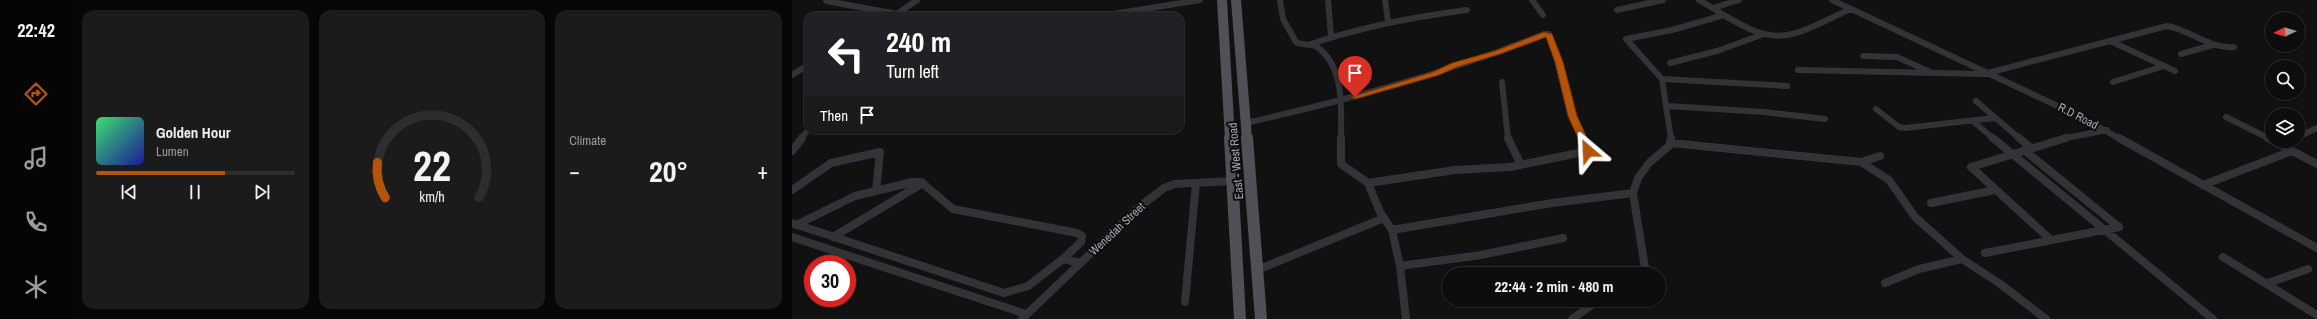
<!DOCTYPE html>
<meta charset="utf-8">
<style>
body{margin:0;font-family:"Archivo Narrow",sans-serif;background:#1b1b1c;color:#f1f3f6;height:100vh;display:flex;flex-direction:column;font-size:15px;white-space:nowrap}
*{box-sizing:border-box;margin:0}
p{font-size:13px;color:#9a9c9e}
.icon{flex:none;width:22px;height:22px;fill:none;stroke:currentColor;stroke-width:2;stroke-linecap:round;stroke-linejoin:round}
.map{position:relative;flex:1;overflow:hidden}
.side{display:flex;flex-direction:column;gap:10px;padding:10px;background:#070708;width:720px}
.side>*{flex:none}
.top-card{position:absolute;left:12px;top:12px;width:380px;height:122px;border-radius:12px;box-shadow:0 1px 3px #0004,0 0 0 1px #2d2d2e;background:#202124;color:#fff;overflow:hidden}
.needle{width:26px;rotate:265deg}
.controls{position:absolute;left:1473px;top:12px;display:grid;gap:8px}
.controls a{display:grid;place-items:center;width:40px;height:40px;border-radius:50%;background:#0d0d0e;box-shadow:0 1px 3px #0004,0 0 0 1px #2d2d2e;font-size:20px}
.speed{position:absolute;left:12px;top:255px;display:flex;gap:8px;font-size:20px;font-weight:700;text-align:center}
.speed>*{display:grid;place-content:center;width:52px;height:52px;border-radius:50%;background:#0d0d0e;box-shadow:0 1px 3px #0004,0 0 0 1px #2d2d2e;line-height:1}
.speed .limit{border:6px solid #d22;background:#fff;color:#111}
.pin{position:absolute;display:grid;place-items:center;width:34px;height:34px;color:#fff;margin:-41px -17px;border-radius:50% 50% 50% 0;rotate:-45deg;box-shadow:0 0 4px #0007}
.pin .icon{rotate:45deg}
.me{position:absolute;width:44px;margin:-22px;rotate:334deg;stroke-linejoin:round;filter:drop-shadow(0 0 3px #0008)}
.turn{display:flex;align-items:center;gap:14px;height:84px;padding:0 16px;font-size:18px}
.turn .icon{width:52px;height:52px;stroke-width:2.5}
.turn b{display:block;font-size:28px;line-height:34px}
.then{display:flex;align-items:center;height:38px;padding:0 16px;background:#0003;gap:8px;font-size:15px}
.big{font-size:30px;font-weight:700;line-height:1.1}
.side .tile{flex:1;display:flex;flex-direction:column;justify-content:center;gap:6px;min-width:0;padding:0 14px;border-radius:12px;background:#1b1b1c}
.side .dial{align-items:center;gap:0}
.dial svg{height:104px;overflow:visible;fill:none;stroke:#2d2d2e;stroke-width:7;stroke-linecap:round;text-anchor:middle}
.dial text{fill:#f1f3f6;stroke:none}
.song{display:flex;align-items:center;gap:12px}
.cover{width:48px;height:48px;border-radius:6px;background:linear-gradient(135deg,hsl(140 70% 55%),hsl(240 70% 35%))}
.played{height:4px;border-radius:2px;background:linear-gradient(90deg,#b45309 65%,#2d2d2e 65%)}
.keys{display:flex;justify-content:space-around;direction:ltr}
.heat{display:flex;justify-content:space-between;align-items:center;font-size:22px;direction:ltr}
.side .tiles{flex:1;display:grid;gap:10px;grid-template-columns:repeat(3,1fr)}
.trip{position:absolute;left:650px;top:267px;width:224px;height:40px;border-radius:20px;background:#0d0d0e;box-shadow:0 1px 3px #0004,0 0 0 1px #2d2d2e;font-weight:700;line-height:40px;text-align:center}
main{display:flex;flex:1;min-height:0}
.dock{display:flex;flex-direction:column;width:72px;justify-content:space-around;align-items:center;background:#050506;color:#9a9c9e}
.dock .icon{width:28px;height:28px}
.dock .on{color:#b45309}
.dock b{font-size:18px;color:#f1f3f6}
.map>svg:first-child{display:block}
</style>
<main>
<nav class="dock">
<b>22:42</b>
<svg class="icon on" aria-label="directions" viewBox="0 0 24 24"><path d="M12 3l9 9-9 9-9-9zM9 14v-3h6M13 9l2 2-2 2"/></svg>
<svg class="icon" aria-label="music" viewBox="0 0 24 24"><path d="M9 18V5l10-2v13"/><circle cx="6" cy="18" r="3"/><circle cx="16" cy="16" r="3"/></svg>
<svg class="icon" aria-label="phone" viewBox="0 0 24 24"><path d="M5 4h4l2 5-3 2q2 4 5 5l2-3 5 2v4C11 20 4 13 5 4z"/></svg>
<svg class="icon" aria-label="climate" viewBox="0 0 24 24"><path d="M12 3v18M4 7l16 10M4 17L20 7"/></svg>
</nav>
<section class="side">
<div class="tiles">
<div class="tile">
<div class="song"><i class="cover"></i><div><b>Golden Hour</b><p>Lumen</p></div></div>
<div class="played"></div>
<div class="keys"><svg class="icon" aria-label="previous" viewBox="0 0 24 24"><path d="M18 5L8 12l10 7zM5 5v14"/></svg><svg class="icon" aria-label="pause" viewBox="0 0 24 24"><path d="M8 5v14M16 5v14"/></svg><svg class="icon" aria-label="next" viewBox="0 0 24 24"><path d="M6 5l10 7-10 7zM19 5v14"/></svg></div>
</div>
<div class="tile dial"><svg viewBox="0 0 100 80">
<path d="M14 69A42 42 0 1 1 86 69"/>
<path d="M14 69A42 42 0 0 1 8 42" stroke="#b45309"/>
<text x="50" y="56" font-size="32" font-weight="700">22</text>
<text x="50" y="72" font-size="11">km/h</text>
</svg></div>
<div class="tile"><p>Climate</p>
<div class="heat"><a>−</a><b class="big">20°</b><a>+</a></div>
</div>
</div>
</section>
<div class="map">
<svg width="1525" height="319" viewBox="0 0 1525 319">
<rect width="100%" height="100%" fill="#111112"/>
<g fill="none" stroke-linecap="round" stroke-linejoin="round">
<!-- street-far1 -->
<path stroke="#333337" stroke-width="6" d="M488,0L491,19L504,42C510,46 519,43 525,47C553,67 549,108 549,139
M536,0L539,36
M593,0L596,21
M740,0L751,15
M907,0C934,15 967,43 1000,34C1021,29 1039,17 1059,9
M1040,0L1289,117L1328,139
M34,1L106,14
M921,8L947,0
M825,10L871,0
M102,16L125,0
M309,16L408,0
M1318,41L1383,71
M516,45C568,27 621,17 675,10
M1389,54L1421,45
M1071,56L1105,57L1138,72
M878,63L925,51L972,34
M1006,70L1192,74L1375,26C1399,30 1417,49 1442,47
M0,75L16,65
M870,79L995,86
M710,82L716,139
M1321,82L1372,66
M1184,101L1228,139
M876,106L972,112L1033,119
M1084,109L1107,127L1113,128L1202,118
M1434,117L1478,139
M454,123C555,100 656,73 752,34H757C769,69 775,105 790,139
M1183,123L1202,139
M1506,137L1525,128
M9,139L16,130
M879,139L870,79L834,39L880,30L932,15
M1269,139L1315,130"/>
<!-- street -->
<path stroke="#333337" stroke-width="8" d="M549,138V164L576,183L588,212L600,230L608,266L614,319
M716,138L729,165
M1201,138L1421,319
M1227,138L1238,147
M1327,138L1525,248
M1476,138L1480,140
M1481,141L1525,164
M879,143L1069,162L1088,156
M1232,150L1327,227
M0,151L10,138
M1069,162L1097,180L1123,217L1170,259L1207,283L1254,319
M576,183L663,170L718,167L796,151L790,138
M1411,185L1500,151
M0,190L39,163L88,152L84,191L120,182H129L161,209L285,233L290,236L289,242L271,259L289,263
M1139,203L1203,190
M0,223L212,293L236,286L271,259
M4,225L63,196L84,191
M600,230L760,203L841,193
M0,237L234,314
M41,237L131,183
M1259,240L1179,167L1274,138
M1193,253L1327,227
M1431,257L1525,315
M608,266L689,255L771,238
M465,270L592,218
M854,274L841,193L846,178L857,163L877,146L879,138
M1093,283L1127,269L1170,259
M1476,283L1516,269
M393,302L404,183
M230,319L346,208L372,188L383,184L440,181
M780,319L804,302L814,300"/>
<!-- primary-far1 -->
<path stroke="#4f5156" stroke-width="10" d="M430,0L438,139
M444,0L455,139"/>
<!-- primary -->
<path stroke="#4f5156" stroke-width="12" d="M438,138L448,319
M455,138L469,319"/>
</g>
<!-- route -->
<path fill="#b45309" stroke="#753606" d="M752,32L760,34L771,62L785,116L801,151L800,153L792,151L776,116L763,62L754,37L708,54L665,67L647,75L563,99L559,97L641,72L660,63L703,51Z"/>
<g text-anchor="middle" stroke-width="4" stroke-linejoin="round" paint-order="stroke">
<!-- street labels -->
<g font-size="12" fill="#a4a9b2" stroke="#0c0c0d">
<text transform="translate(1286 116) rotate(27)" y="4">R.D Road</text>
<text transform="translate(444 161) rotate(-95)" y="4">East - West Road</text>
<text transform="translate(325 229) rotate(-43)" y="4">Wenedah Street</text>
</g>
</g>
</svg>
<div class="controls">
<a><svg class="needle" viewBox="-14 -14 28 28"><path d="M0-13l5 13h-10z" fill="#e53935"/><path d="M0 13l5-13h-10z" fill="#9a9c9e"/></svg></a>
<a><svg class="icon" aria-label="search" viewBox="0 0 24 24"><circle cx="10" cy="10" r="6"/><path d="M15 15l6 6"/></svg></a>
<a><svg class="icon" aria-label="layers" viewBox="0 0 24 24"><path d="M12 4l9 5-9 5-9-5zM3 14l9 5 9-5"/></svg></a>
</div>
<div class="speed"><div class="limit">30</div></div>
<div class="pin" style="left:563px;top:97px;background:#d93025"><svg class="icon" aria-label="arrive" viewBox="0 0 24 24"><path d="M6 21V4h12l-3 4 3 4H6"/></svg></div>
<svg class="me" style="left:796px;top:151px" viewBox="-20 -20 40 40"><path d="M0-17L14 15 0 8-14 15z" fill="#b45309" stroke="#fff" stroke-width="4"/></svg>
<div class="trip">22:44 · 2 min · 480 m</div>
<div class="top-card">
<div class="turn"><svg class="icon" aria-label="left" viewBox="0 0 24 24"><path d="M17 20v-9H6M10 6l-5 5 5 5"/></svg><div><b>240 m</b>Turn left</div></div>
<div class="then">Then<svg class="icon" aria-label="arrive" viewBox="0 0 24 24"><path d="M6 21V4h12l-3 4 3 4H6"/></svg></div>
</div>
</div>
</main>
